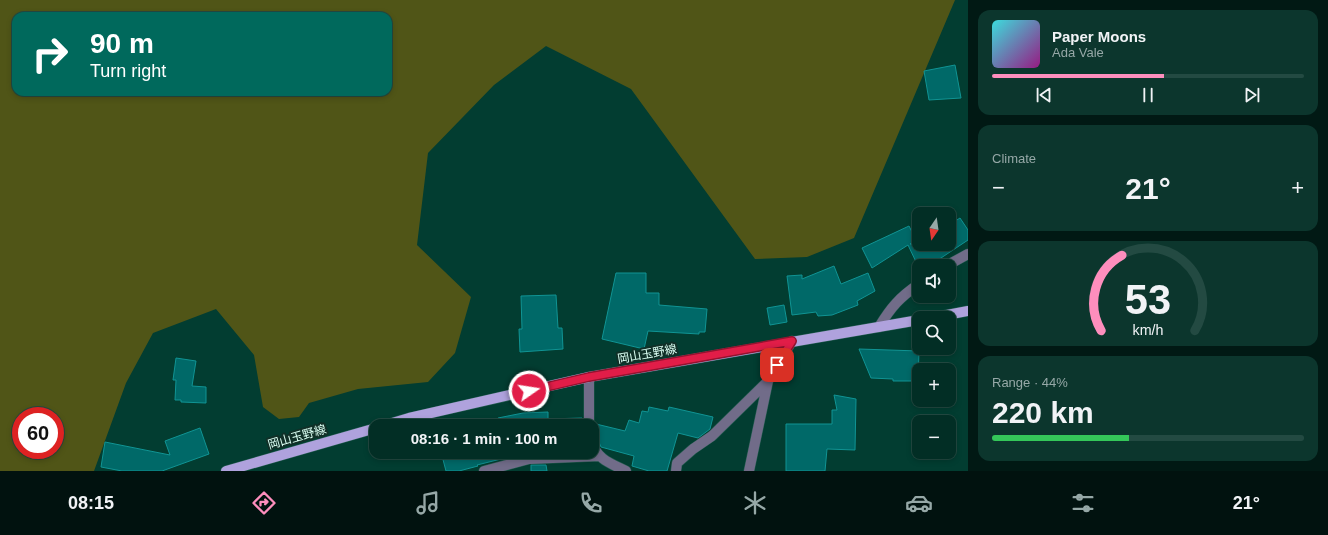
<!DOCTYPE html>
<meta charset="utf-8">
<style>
body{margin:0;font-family:Helvetica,"Noto Sans JP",sans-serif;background:#0c362d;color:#f1f3f6;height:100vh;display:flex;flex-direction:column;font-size:15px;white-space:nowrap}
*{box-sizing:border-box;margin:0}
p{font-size:13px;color:#96a8a7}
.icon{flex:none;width:22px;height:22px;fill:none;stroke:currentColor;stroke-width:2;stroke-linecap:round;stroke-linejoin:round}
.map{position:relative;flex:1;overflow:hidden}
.drawer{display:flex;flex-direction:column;gap:10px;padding:10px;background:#011914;width:360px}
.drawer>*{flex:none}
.hud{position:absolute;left:12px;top:12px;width:380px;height:84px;border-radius:12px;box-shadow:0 2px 6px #0003,0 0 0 1px #234a42;background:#00695c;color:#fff;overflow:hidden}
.needle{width:26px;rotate:193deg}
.tools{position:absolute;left:912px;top:207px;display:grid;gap:8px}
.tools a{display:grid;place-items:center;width:44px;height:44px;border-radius:8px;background:#022e25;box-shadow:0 2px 6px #0003,0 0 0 1px #234a42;font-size:20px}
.speed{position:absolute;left:12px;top:407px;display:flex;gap:8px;font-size:20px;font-weight:700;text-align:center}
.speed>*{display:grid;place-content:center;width:52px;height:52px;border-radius:50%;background:#022e25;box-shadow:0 2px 6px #0003,0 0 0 1px #234a42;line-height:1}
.speed .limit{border:6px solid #d22;background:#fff;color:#111}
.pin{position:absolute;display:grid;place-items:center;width:34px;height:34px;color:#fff;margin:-17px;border-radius:8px;box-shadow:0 2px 6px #0006}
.me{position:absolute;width:44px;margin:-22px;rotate:77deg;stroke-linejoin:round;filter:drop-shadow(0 0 3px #0008)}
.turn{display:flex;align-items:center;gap:14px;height:84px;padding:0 12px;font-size:18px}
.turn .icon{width:52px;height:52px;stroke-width:2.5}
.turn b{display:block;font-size:28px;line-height:34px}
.big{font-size:30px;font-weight:700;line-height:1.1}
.drawer .tile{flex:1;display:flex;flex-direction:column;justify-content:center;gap:6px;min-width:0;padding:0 14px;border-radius:12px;background:#0c362d}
.drawer .dial{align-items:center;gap:0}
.dial svg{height:104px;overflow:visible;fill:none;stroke:#234a42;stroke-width:7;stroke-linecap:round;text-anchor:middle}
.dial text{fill:#f1f3f6;stroke:none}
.song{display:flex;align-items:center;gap:12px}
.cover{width:48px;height:48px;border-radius:6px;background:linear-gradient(135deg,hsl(180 70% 55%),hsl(310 70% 35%))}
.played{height:4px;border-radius:2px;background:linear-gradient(90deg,#fe8ebd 55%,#234a42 55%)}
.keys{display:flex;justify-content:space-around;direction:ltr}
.heat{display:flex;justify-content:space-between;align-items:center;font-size:22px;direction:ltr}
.charge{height:6px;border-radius:3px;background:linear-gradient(90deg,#34c759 44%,#234a42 0)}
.trip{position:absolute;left:369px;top:419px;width:230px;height:40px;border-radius:12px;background:#022e25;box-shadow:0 2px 6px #0003,0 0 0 1px #234a42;font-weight:700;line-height:40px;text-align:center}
.tab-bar{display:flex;height:64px;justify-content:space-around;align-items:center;background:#01120f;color:#96a8a7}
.tab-bar .icon{width:28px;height:28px}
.tab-bar .selected{color:#fe8ebd}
.tab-bar b{font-size:18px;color:#f1f3f6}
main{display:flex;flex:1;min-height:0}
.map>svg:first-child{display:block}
</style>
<main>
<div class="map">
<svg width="968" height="471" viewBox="0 0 968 471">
<rect width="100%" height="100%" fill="#023d31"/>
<!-- green -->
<path fill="#505517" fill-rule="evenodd" d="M0,0H955L854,238L807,257L755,259L631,89L546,46L494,85L428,153L417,245L471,297L455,353L428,382L358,389L309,403L299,417L279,419L263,407L254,355L216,309L153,333L126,383L94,471H0ZM16,16H388V92H16ZM21,416H55V450H21Z"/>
<!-- building -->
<path fill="#006968" stroke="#109494" d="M955,65L961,98L929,100L924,71Z
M960,218L968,230V240L941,258L925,266H918L908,245L872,268L862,248L909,226L916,240L910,244H949V225Z
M834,266L841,284L868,273L875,291L857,301L858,305L832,315L818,316L816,312L792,315L787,276L802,275V279Z
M616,273H646V293H659V305L707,309L705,332H699V334L648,331L644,349L602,339Z
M556,295L558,328H562L563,349L520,352L519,329H522L521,296Z
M784,305L787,322L770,325L767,308Z
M859,349L919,351L918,381H893V379L871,378Z
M176,358L196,361L192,386L206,387V403L181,402V400H175L176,380H173Z
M834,395L856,399L855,450L827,449L825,471H786V424H832V410H837Z
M649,407L668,411L669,407L713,417L710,429L698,438L678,433L667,471H649L632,466L634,456L601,447L597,437L592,436V432L595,429L596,424L625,431L629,420L639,423L642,411L648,412Z
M548,412V419L582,418V426H500L498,418L523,413Z
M200,428L209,454L162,471H122L101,467L105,442L170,455L165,441Z
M441,452H529L477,465L478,466L459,471H446Z
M531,465H546L547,471H531Z"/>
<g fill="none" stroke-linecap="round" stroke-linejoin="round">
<defs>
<path id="street" d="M946,266L968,254
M879,327C891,307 900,297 919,284
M589,426V377
M592,442C596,459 612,464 626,471
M484,471L529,459L600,456
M676,471L677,463L693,449L712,436L768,381
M749,471L768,381L792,341"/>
<path id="primary" d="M931,318L968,311
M382,426L409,418L589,377L919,320
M226,471L376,428"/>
</defs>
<!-- street casing -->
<use href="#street" stroke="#255c50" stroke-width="11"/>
<!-- primary casing -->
<use href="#primary" stroke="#255c50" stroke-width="11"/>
<!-- street -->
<use href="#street" stroke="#716c89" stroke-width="10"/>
<!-- primary -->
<use href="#primary" stroke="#afa2dd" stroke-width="10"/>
</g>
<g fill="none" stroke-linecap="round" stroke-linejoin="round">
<defs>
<path id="route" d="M529,391L589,377L792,341L777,365"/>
</defs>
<!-- route casing -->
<use href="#route" stroke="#92132f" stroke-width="10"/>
<!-- route -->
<use href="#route" stroke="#e11d48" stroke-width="7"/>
</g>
<g text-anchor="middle" stroke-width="4" stroke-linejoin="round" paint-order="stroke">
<!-- street labels -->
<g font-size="12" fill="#dafef2" stroke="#113028">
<text transform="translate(647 354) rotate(-10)" y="4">岡山玉野線</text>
<text transform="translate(297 437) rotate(-16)" y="4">岡山玉野線</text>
</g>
</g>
</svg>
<div class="tools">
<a><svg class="needle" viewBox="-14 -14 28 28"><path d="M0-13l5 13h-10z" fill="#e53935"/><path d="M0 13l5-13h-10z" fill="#96a8a7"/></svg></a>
<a><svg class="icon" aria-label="sound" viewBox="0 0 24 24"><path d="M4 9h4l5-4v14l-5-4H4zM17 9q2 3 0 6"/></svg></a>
<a><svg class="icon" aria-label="search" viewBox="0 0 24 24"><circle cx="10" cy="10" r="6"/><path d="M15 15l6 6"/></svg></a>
<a>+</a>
<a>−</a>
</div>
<div class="speed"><div class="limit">60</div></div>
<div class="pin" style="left:777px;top:365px;background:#d93025"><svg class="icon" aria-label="arrive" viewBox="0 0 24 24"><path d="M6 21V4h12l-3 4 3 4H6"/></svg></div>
<svg class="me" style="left:529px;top:391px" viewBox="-20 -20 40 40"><circle r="17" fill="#e11d48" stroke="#fff" stroke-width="3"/><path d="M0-11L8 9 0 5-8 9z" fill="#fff"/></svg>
<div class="trip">08:16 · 1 min · 100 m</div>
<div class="hud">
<div class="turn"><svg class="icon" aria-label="right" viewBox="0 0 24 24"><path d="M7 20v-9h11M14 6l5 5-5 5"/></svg><div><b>90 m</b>Turn right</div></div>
</div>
</div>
<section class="drawer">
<div class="tile">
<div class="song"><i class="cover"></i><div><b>Paper Moons</b><p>Ada Vale</p></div></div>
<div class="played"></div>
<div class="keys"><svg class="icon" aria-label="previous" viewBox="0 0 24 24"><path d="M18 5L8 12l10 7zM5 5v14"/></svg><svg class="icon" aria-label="pause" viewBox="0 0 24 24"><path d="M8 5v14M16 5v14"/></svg><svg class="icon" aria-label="next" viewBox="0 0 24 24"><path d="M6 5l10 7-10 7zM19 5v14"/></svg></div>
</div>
<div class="tile"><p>Climate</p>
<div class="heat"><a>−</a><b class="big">21°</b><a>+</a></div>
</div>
<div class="tile dial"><svg viewBox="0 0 100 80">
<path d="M14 69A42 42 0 1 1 86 69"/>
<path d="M14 69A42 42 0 0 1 30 11" stroke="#fe8ebd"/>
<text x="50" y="56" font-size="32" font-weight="700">53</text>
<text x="50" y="72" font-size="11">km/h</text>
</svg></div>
<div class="tile"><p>Range · 44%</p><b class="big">220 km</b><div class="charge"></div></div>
</section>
</main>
<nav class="tab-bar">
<b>08:15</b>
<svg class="icon selected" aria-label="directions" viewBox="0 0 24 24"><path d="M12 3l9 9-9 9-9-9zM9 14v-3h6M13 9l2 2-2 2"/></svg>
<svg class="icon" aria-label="music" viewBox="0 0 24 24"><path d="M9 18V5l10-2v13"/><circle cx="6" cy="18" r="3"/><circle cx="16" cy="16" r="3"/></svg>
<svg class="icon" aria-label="phone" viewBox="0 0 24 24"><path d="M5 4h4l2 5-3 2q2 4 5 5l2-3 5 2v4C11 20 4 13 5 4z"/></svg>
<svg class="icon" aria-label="climate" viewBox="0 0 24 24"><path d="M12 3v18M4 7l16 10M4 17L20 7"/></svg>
<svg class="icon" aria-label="car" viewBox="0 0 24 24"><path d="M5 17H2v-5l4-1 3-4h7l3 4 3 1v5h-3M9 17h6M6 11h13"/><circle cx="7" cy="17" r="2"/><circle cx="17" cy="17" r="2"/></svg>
<svg class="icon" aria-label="filters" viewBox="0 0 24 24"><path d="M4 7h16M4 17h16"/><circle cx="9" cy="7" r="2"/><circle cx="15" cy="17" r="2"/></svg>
<b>21°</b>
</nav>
